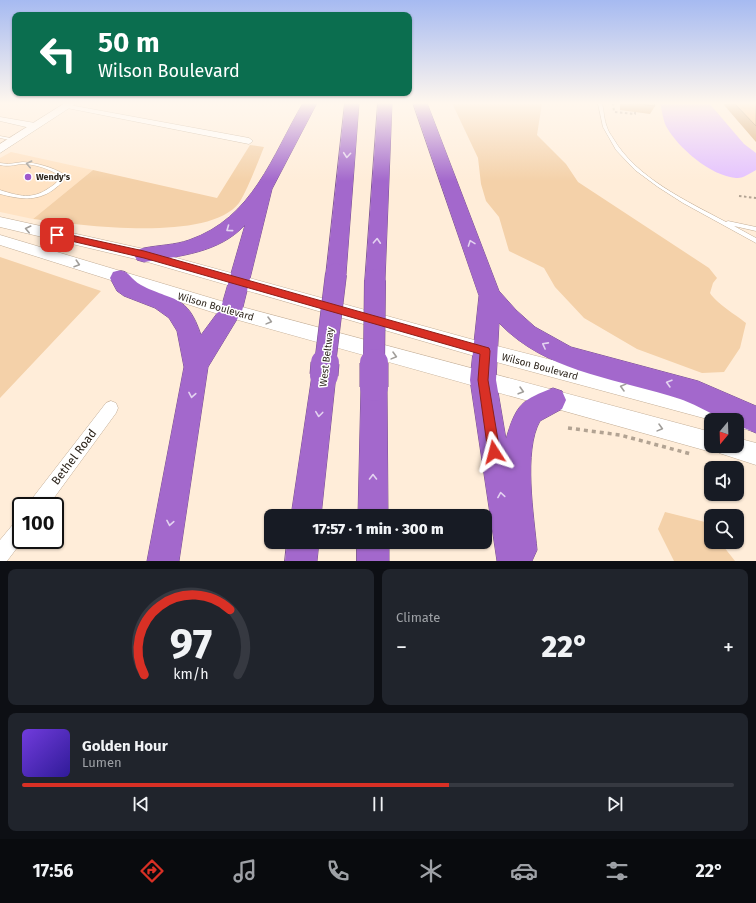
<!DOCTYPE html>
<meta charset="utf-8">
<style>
body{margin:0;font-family:"Fira Sans",sans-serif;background:#20242c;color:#f1f3f6;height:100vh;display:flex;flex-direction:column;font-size:15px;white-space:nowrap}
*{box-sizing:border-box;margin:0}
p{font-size:13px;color:#9ea1a6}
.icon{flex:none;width:22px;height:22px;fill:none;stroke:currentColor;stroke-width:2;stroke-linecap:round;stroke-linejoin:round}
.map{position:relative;height:561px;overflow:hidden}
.drawer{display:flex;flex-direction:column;gap:8px;padding:8px;background:#0d0f14;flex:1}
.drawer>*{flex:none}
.top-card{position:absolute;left:12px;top:12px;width:400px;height:84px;border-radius:8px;box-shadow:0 1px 3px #0004;background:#0b6e4f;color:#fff;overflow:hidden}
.needle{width:26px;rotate:199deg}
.buttons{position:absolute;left:704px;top:413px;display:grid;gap:8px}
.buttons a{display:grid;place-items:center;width:40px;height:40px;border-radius:8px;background:#171b24;box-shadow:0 1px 3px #0004;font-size:20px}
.speed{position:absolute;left:12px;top:497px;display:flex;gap:8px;font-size:20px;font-weight:700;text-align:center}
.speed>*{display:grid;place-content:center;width:52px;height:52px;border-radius:50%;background:#171b24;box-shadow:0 1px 3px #0004;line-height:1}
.speed .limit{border:2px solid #111;border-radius:6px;background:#fff;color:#111}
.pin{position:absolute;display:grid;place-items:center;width:34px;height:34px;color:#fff;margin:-17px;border-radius:8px;box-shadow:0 2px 6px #0006}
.me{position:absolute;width:44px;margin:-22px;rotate:351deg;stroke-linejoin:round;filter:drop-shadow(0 0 3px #0008)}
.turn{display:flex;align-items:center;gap:14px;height:84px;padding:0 20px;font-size:18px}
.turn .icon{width:52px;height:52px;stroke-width:2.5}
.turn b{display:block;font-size:28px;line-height:34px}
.big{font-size:30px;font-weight:800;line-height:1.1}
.drawer .tile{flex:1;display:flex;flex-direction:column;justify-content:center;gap:6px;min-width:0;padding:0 14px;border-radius:8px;background:#20242c}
.drawer .dial{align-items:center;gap:0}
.dial svg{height:104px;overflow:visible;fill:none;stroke:#363941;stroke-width:7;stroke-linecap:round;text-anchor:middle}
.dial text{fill:#f1f3f6;stroke:none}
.song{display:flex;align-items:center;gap:12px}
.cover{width:48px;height:48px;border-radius:6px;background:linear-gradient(135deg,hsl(260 70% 55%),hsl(250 70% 35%))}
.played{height:4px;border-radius:2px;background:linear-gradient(90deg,#d93025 60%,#363941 60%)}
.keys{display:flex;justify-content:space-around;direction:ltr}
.heat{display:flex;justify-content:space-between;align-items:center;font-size:22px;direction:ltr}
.drawer .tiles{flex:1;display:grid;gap:8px;grid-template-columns:1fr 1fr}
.tile:last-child{grid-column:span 2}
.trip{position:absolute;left:264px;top:509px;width:228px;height:40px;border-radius:8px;background:#171b24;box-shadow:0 1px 3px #0004;font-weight:800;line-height:40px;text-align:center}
.tabs{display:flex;height:64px;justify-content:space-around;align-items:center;background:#090b0e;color:#9ea1a6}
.tabs .icon{width:28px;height:28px}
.tabs .current{color:#d93025}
.tabs b{font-size:18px;color:#f1f3f6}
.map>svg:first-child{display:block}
</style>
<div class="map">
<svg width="756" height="561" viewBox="0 0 756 561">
<rect width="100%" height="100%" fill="#ffedd9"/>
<!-- built -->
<path fill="#ffe3c4" d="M11,152L93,170L33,219L0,212V158Z"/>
<!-- green -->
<path fill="#f4d1a9" d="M452,103H542L537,135L566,164L578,182L709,268L717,278L713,283L710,293C716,303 736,315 746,323L740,348L724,372L702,373L637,349L584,318L555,287L544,268L509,251L499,217L486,201L481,184L478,158Z
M250,145L264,147C258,162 247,191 239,203C208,243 79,225 33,219L93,170L217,198Z
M0,257L101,291L0,398Z
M665,512L705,522L711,531V542H720L735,561H674L658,529Z"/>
<!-- water -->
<path fill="#e4c2ff" d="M660,103H709L744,144L756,153V170C750,173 743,179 736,178C711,176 678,148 666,126C663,120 662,110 660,103Z"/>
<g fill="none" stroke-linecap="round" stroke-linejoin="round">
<defs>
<path id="lane" d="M598,103H602C604,111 604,120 607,127C608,131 611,135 613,138C636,178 687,201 726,222L728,221L756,227V231L734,226L756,238V243L683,203L658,187L635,170L616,150L603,127Z
M0,136L16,139V140L14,141L0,138Z
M23,162C37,163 53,167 65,175V176C63,183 58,186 53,190C36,202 19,199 0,194V190C19,196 32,200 49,188C54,185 58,182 60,176C50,169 35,164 22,164C14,165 8,167 0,165V163L8,164Z"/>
<path id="street" d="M64,104L249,138L253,141L249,144L67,108H64Z
M0,117L35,123L39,126L35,129L0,121Z
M111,401L116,403L118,408L116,413L48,506H28L31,500L106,403Z
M21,519V540H23L7,561H0V540L15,522Z"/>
<path id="secondary" d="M65,103H77L0,153V144Z
M0,217L144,249L485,343L756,412V432L737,427V420H711L485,359L144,261L0,227Z
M0,235L231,304L711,432V446H737V438L756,443V465L719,453L717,450L711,452L231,318L0,245Z"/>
<path id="highway" d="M303,103H317L272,189L242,311L208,367L179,561H147L184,367L177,331L169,318L155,308L124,296L117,291L110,278L113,272C129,267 128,278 141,285C173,302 187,293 201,335L221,308L245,225C219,253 180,256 144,262L137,260L134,255L137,250L144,248C159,245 175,245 189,240C253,218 272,156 303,103Z
M345,103H359L346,274L343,280L336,282L329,280L326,274Z
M378,103H392L385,280L382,286L375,288L368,286L365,280Z
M413,103H427L499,291L516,310L535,327L571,347L698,381L756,406V433L737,425V420C717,420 699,405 680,399C617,378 547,373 499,323L496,380L506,439C516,405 521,400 553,388L562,391L566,400L562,409L540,421C523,451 534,516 537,550L532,561H497L470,380L479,296Z
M324,364L333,367L336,375L321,516H291L312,375L315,367Z
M374,375L383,379L387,387L388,516H358L361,387L365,379Z
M287,542H319L317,561H285Z
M357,542H389V561H357Z"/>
</defs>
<!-- lane casing -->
<use href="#lane" stroke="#c3ae97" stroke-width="1"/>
<!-- street casing -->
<use href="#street" stroke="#c3ae97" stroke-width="1"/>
<!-- secondary casing -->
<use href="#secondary" stroke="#c3ae97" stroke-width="1"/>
<!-- highway casing -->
<use href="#highway" stroke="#7a518f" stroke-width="1"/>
<!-- path-far1 -->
<path stroke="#b2a393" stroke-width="2" stroke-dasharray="2.5 2.5" stroke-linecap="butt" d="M613,103L614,112L635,114V112
M739,196L756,198"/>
<!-- path -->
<path stroke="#b2a393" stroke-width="3.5" stroke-dasharray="4 4" stroke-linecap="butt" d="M568,428L620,435L691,454"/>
<!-- lane -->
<use href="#lane" fill="#fff" fill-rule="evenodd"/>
<!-- street -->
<use href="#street" fill="#fff" fill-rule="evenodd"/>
<!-- secondary -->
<use href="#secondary" fill="#fff" fill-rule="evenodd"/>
<!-- highway -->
<use href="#highway" fill="#a368cc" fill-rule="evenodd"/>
<defs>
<path id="highway-bridge-far1" d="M325,364L336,274
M374,364L375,280"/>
<path id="highway-bridge" d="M324,375L325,363
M374,387V363"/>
</defs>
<!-- highway-bridge-far1 casing -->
<use href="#highway-bridge-far1" stroke="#7a518f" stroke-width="22" stroke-linecap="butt"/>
<!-- highway-bridge casing -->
<use href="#highway-bridge" stroke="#7a518f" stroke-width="29" stroke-linecap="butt"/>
<!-- highway-bridge-far1 -->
<use href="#highway-bridge-far1" stroke="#a368cc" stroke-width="21"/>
<!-- highway-bridge -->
<use href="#highway-bridge" stroke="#a368cc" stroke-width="28"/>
</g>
<!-- wall -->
<path fill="#dab080" d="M620,103H654L655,106L650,114L620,110Z
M726,103H756V142L724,105Z"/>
<!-- building -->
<path fill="#fdcd95" stroke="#b19068" d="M632,103H654L655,106Z
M734,103H756V126Z"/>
<!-- one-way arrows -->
<defs><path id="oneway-chevron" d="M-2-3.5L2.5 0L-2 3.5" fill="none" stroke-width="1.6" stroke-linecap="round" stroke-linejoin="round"/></defs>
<g stroke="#e3d2f0">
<use href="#oneway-chevron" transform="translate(347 155) rotate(95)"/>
<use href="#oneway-chevron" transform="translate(229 229) rotate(144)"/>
<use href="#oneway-chevron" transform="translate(377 241) rotate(-87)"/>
<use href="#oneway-chevron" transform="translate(471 243) rotate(-110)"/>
<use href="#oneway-chevron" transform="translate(545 345) rotate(-152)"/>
<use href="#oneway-chevron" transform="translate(669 383) rotate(-164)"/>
<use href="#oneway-chevron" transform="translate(192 395) rotate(100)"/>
<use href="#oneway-chevron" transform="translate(319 414) rotate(97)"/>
<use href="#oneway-chevron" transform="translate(373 477) rotate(-90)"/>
<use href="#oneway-chevron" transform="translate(501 495) rotate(-99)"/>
<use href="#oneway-chevron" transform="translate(170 523) rotate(100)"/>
</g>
<g stroke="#a19e9a">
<use href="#oneway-chevron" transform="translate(29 164) rotate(-168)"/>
<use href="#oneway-chevron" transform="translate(28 229) rotate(-167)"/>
<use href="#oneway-chevron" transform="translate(77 264) rotate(18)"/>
<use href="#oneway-chevron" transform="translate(269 321) rotate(15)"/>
<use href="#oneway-chevron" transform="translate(394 356) rotate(15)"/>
<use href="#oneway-chevron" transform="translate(623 387) rotate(-165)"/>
<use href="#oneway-chevron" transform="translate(521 391) rotate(16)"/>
<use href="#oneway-chevron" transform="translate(660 428) rotate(15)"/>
</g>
<!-- sky -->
<linearGradient id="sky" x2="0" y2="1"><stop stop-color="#a6baf1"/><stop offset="0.57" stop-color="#fff7ee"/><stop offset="1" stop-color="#fff7ee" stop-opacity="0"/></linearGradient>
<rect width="756" height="181" fill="url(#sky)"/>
<!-- route -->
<path fill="#d93025" stroke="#8d1f18" d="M57,232L144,251L489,348L490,351L488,380L500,452L498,456L494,458L490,456L488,452L478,380L480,354L144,258L54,237V233Z"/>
<!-- markers -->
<circle fill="#9f58cc" stroke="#fff" stroke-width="1.5" cx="28" cy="177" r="4"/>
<g text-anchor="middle" stroke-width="3" stroke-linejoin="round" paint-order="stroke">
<!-- far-poi labels -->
<g font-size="9" font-weight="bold" fill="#2f271e" stroke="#fff" text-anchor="start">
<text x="36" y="180">Wendy's</text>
</g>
<!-- street labels -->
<g font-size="10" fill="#2f271e" stroke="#fff">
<text transform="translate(216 306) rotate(16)" y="4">Wilson Boulevard</text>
<text transform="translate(326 357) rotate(-83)" y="4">West Beltway</text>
<text transform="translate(540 366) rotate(15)" y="4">Wilson Boulevard</text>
</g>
<!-- near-street labels -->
<g font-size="12" fill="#2f271e" stroke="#fff">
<text transform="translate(74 457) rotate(-53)" y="4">Bethel Road</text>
</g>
</g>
</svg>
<div class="buttons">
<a><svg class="needle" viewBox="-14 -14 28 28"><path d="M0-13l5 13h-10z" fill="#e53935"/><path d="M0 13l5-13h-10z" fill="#9ea1a6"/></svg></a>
<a><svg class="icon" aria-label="sound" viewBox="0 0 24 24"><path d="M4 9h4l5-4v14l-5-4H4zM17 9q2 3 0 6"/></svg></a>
<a><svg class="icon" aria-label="search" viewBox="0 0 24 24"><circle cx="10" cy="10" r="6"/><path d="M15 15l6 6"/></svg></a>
</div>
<div class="speed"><div class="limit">100</div></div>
<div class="pin" style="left:57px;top:235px;background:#d93025"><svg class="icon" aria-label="arrive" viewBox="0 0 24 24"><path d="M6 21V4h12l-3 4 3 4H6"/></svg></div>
<svg class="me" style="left:494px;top:452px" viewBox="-20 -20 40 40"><path d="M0-17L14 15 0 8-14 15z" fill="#d93025" stroke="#fff" stroke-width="4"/></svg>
<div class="trip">17:57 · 1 min · 300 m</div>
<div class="top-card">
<div class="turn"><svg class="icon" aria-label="left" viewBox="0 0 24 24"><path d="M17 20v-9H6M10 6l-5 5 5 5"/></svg><div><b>50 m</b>Wilson Boulevard</div></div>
</div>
</div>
<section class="drawer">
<div class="tiles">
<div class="tile dial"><svg viewBox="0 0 100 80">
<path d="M14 69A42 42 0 1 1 86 69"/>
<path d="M14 69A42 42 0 0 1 80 19" stroke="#d93025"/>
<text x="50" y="56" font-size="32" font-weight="700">97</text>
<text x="50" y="72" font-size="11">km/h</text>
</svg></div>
<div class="tile"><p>Climate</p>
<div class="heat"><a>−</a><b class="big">22°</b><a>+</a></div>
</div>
<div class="tile">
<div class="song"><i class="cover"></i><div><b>Golden Hour</b><p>Lumen</p></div></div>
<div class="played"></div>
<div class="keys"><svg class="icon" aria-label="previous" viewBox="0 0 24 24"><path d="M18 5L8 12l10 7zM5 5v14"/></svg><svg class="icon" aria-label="pause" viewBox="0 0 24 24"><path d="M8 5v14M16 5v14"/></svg><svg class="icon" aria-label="next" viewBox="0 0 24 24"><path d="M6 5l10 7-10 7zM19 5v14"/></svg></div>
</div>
</div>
</section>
<nav class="tabs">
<b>17:56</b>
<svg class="icon current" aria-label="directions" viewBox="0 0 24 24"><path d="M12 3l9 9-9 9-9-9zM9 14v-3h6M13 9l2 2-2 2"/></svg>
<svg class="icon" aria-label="music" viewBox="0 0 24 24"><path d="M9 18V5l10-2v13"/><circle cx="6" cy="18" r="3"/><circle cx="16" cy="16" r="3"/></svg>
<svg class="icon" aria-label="phone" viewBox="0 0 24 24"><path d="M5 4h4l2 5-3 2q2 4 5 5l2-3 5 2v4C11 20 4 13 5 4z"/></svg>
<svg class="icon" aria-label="climate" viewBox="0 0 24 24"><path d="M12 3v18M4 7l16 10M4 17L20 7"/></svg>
<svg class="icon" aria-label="car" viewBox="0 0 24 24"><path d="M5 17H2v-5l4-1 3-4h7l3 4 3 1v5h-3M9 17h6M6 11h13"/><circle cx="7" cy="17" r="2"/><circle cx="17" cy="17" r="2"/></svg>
<svg class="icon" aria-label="filters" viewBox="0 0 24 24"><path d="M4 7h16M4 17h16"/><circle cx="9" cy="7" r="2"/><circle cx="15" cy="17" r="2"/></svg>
<b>22°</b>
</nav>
